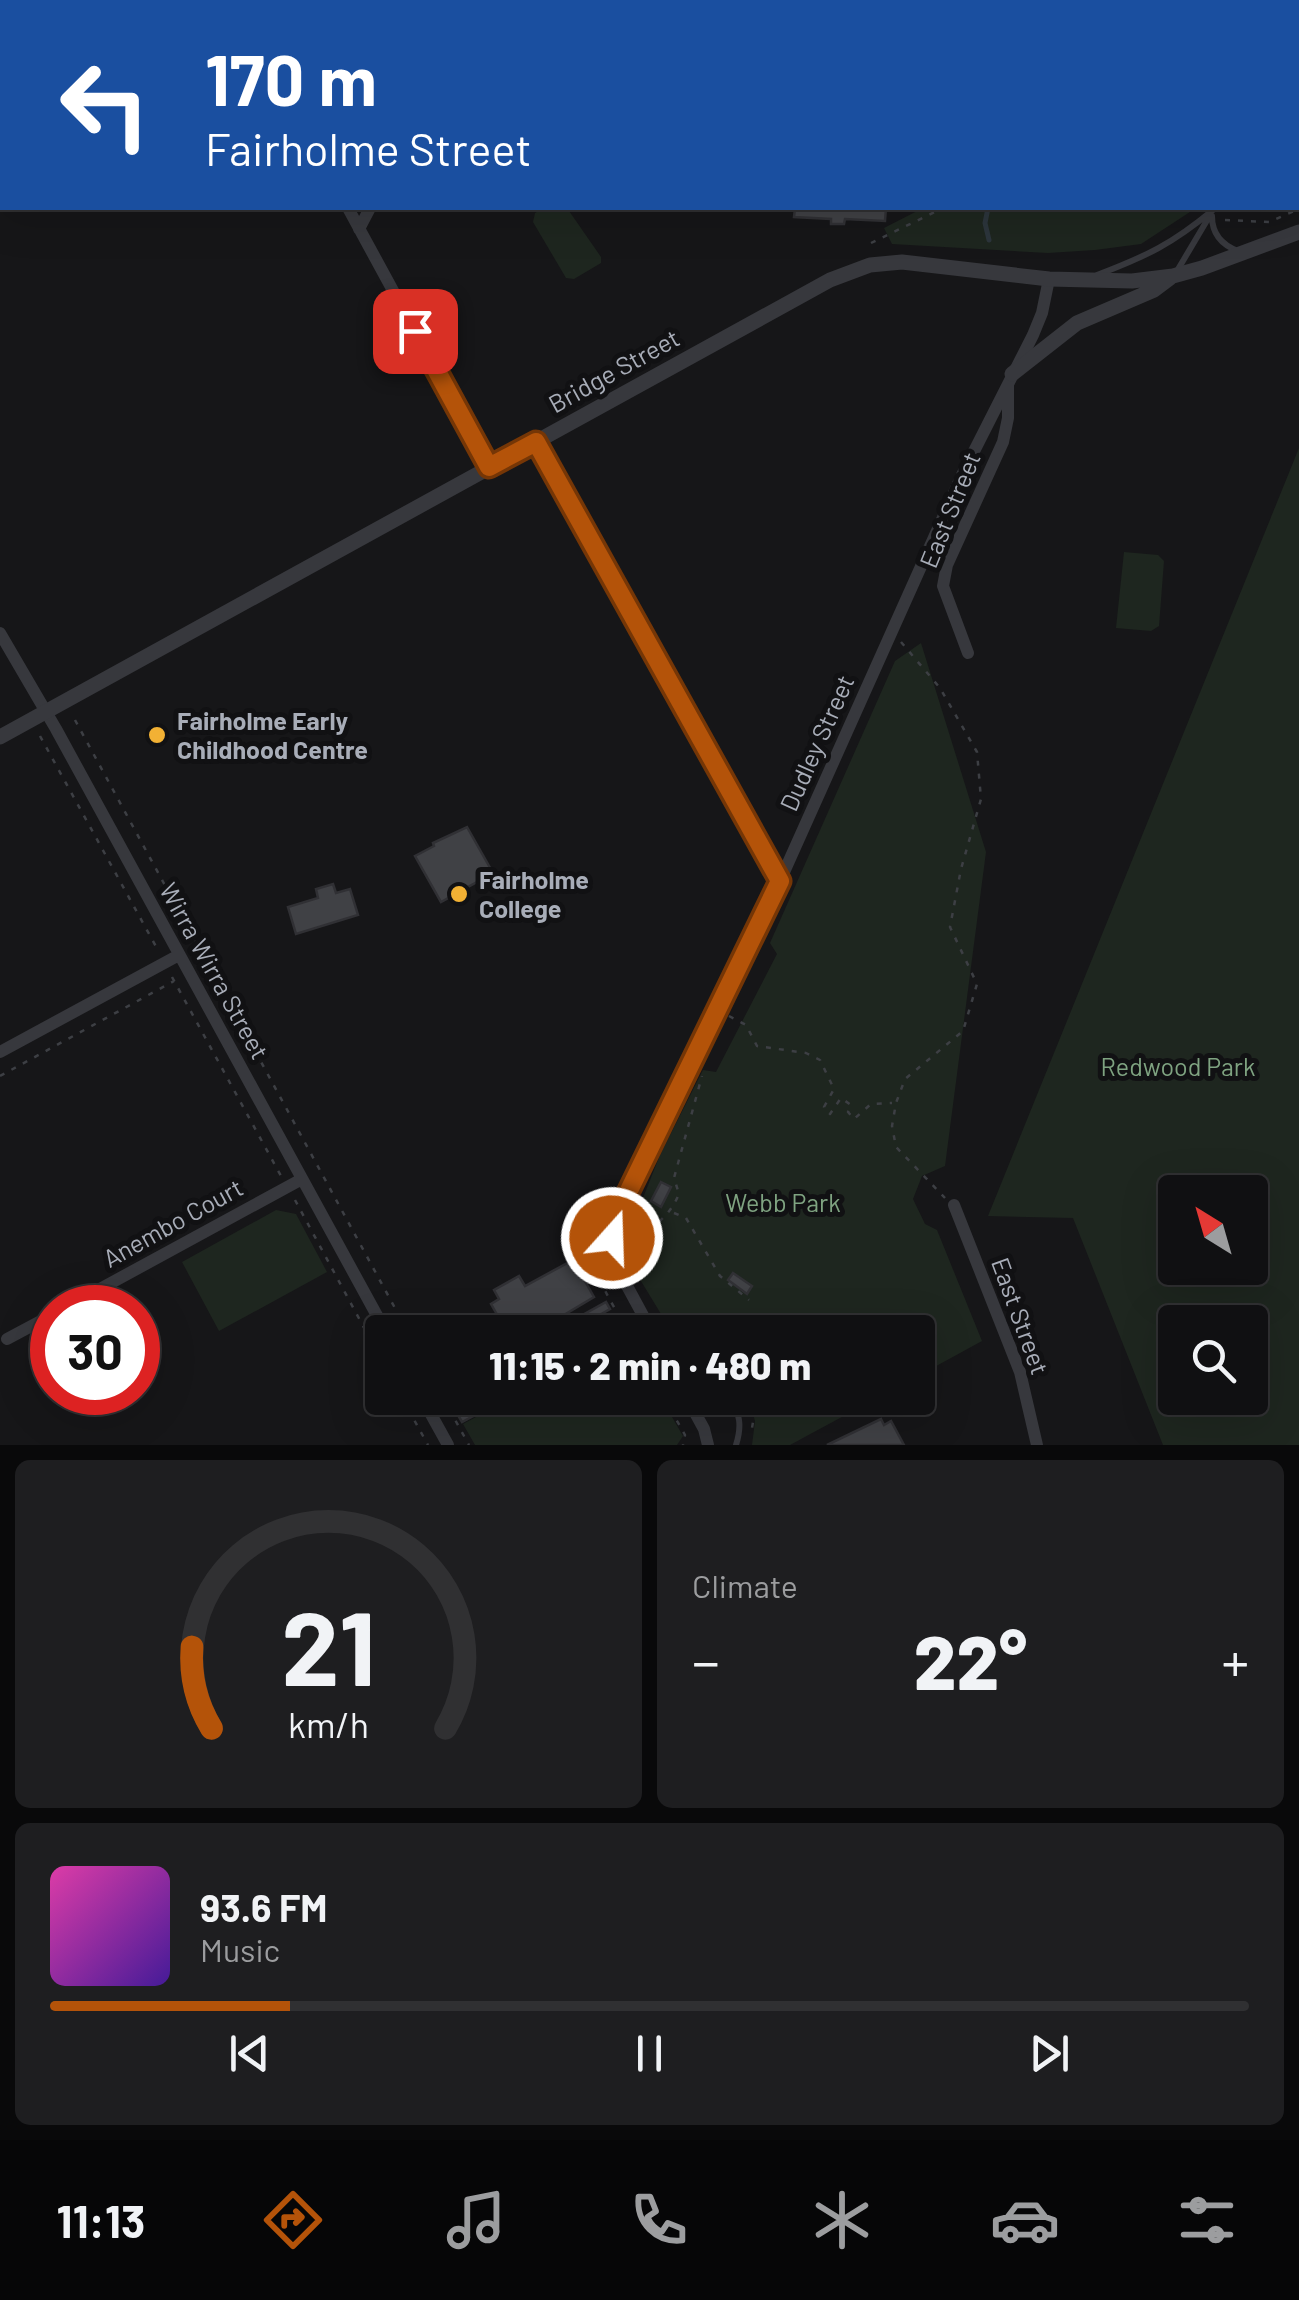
<!DOCTYPE html>
<meta charset="utf-8">
<style>
body{margin:0;font-family:Barlow,sans-serif;background:#1e1e20;color:#f1f3f6;height:100vh;display:flex;flex-direction:column;font-size:38px;white-space:nowrap}
*{box-sizing:border-box;margin:0}
p{font-size:32px;color:#9c9d9f}
.icon{flex:none;width:55px;height:55px;fill:none;stroke:currentColor;stroke-width:2;stroke-linecap:round;stroke-linejoin:round}
.map{position:relative;height:1445px;overflow:hidden}
.drawer{display:flex;flex-direction:column;gap:15px;padding:15px;background:#09090a;flex:1}
.drawer>*{flex:none}
.banner{position:absolute;left:0px;top:0px;width:1300px;height:210px;box-shadow:0 10px 40px #0002,0 0 0 2px #303032;background:#1a4fa0;color:#fff;overflow:hidden}
.needle{width:65px;rotate:323deg}
.buttons{position:absolute;left:1158px;top:1175px;display:grid;gap:20px}
.buttons a{display:grid;place-items:center;width:110px;height:110px;border-radius:10px;background:#101012;box-shadow:0 10px 40px #0002,0 0 0 2px #303032;font-size:50px}
.speed{position:absolute;left:30px;top:1285px;display:flex;gap:20px;font-size:50px;font-weight:700;text-align:center}
.speed>*{display:grid;place-content:center;width:130px;height:130px;border-radius:50%;background:#101012;box-shadow:0 10px 40px #0002,0 0 0 2px #303032;line-height:1}
.speed .limit{border:15px solid #d22;background:#fff;color:#111}
.pin{position:absolute;display:grid;place-items:center;width:85px;height:85px;color:#fff;margin:-42px;border-radius:20px;box-shadow:0 5px 15px #0006}
.me{position:absolute;width:110px;margin:-55px;rotate:20deg;stroke-linejoin:round;filter:drop-shadow(0 0 8px #0008)}
.turn{display:flex;align-items:center;gap:35px;height:210px;padding:0 40px;font-size:45px}
.turn .icon{width:130px;height:130px;stroke-width:2.5}
.turn b{display:block;font-size:70px;line-height:85px}
.big{font-size:75px;font-weight:800;line-height:1.1}
.drawer .widget{flex:1;display:flex;flex-direction:column;justify-content:center;gap:15px;min-width:0;padding:0 35px;border-radius:15px;background:#1e1e20}
.drawer .dial{align-items:center;gap:0}
.dial svg{height:260px;overflow:visible;fill:none;stroke:#303032;stroke-width:7;stroke-linecap:round;text-anchor:middle}
.dial text{fill:#f1f3f6;stroke:none}
.song{display:flex;align-items:center;gap:30px}
.cover{width:120px;height:120px;border-radius:15px;background:linear-gradient(135deg,hsl(320 70% 55%),hsl(260 70% 35%))}
.played{height:10px;border-radius:5px;background:linear-gradient(90deg,#b45309 20%,#303032 20%)}
.keys{display:flex;justify-content:space-around;direction:ltr}
.heat{display:flex;justify-content:space-between;align-items:center;font-size:55px;direction:ltr}
.drawer .tiles{flex:1;display:grid;gap:15px;grid-template-columns:1fr 1fr}
.widget:last-child{grid-column:span 2}
.trip{position:absolute;left:365px;top:1315px;width:570px;height:100px;border-radius:10px;background:#101012;box-shadow:0 10px 40px #0002,0 0 0 2px #303032;font-weight:800;line-height:100px;text-align:center}
.tabs{display:flex;height:160px;justify-content:space-around;align-items:center;background:#060607;color:#9c9d9f}
.tabs .icon{width:70px;height:70px}
.tabs .active{color:#b45309}
.tabs b{font-size:45px;color:#f1f3f6}
.map>svg:first-child{display:block}
</style>
<div class="map">
<svg width="1299" height="1445" viewBox="0 0 1299 1445">
<rect width="100%" height="100%" fill="#161618"/>
<!-- green -->
<path fill="#1e261f" fill-rule="evenodd" d="M666,0H1299L1298,12V2Z
M544,208H567L601,257V263L574,279L566,278L533,222L535,213Z
M923,208H1191L1193,210L1141,244L1095,250L1048,253L892,244L884,228Z
M1299,448V1445H1163L1073,1218L988,1216ZM1175,1192H1250V1268H1175ZM1175,1322H1250V1398H1175Z
M1124,552L1158,555L1164,561L1159,626L1151,631L1116,628Z
M921,643L986,852L945,1166L922,1176L913,1199L925,1224L937,1230L982,1341L918,1376V1332H672L633,1268L629,1233L660,1155L703,1070L716,1072L777,954L770,943L895,661Z
M276,1210L296,1214L327,1272L219,1331L182,1262Z
M511,1398L515,1401L521,1398H661L683,1436L677,1445H475L463,1424Z
M748,1398H877L790,1445H752L755,1421Z"/>
<g fill="none" stroke-linecap="round" stroke-linejoin="round">
<!-- stream -->
<path stroke="#2c353c" stroke-width="5" d="M1182,2L1183,0
M988,208L985,223L989,240"/>
</g>
<!-- building -->
<path fill="#404145" stroke="#303034" stroke-width="2.5" d="M795,208H886L885,221L845,219L844,224H831V219L794,217Z
M467,827L493,873L441,902L415,856L434,846L433,843Z
M333,884L336,893L350,889L358,915L296,934L288,907L318,898L316,889Z
M661,1182L671,1187L661,1207L651,1201Z
M573,1260L594,1297L564,1315L568,1323L606,1302L610,1309L573,1330L574,1332H507L491,1304L499,1299L494,1290L519,1276L525,1286Z
M733,1273L752,1286L747,1294L728,1280Z
M448,1398H507L462,1422Z
M881,1419L884,1425L891,1421L904,1445H827Z"/>
<g fill="none" stroke-linecap="round" stroke-linejoin="round">
<!-- path -->
<path stroke="#3d3f44" stroke-width="2.5" stroke-dasharray="5 8" stroke-linecap="butt" d="M744,0L745,2
M773,0L774,2
M864,0L867,2
M919,0L927,2
M1013,0L1016,2
M1038,0L1043,2
M1061,0L1062,2
M1085,0L1086,2
M835,2L840,0
M984,2L985,0
M1021,2L1026,0
M1225,220L1269,222L1299,209
M871,243L943,208
M901,642L940,688L977,752L981,799L961,869L950,927L977,984L963,1031L905,1079L896,1103L892,1126L896,1147L945,1198
M75,720L408,1332
M40,736L159,952
M172,977L281,1176
M729,1016L746,1025L757,1046L806,1053L820,1060L834,1089L824,1107L830,1114L841,1098L851,1105L848,1112L854,1119L871,1104L892,1103
M0,1076L174,981
M295,1200L382,1361
M674,1213L686,1218L720,1276L749,1300
M596,1241C589,1273 614,1306 629,1332
M626,1242C650,1229 668,1220 679,1194L674,1178L702,1076
M402,1398L428,1445
M443,1398L469,1445
M664,1398L685,1435L683,1445
M745,1398L753,1422L751,1434"/>
<!-- service -->
<path stroke="#37383d" stroke-width="6" d="M1298,66L1299,64
M1212,216C1212,234 1222,245 1238,251
M1177,271L1209,217
M1097,275C1147,256 1172,244 1213,210
M731,1398C740,1415 742,1426 736,1445"/>
<!-- minor -->
<path stroke="#37383d" stroke-width="12" d="M233,0L234,2
M78,2L83,0
M0,45L2,44
M348,208L489,467
M359,229L370,208
M537,442L780,881
M0,633L56,729L386,1332
M968,653L943,586L947,565L1003,442L1008,418V385
M0,1052L179,955
M954,1205L1020,1372L1037,1445
M65,1308L302,1179
M652,1332L613,1260L612,1238L619,1211L780,881L962,475L1033,335L1042,313L1049,279
M7,1339L52,1315
M422,1398L448,1445
M687,1398L704,1429L708,1445"/>
<!-- tertiary -->
<path stroke="#37383d" stroke-width="15" d="M1012,374L1077,323L1154,290L1170,278
M0,737L830,280L870,265L902,262L1049,279L1132,281L1173,276L1202,268L1299,232"/>
</g>
<g fill="none" stroke-linecap="round" stroke-linejoin="round">
<defs>
<path id="route" d="M415,331L489,467L536,442L780,881L619,1211L612,1238"/>
</defs>
<!-- route casing -->
<use href="#route" stroke="#753606" stroke-width="25"/>
<!-- route -->
<use href="#route" stroke="#b45309" stroke-width="18"/>
</g>
<!-- markers -->
<g fill="#f2b134" stroke="#111113" stroke-width="4">
<circle cx="157" cy="735" r="10"/>
<circle cx="459" cy="894" r="10"/>
</g>
<g text-anchor="middle" stroke-width="10" stroke-linejoin="round" paint-order="stroke">
<!-- street labels -->
<g font-size="25" fill="#a8adb8" stroke="#111113">
<text transform="translate(614 371) rotate(-29)" y="9">Bridge Street</text>
<text transform="translate(950 510) rotate(-68)" y="9">East Street</text>
<text transform="translate(817 743) rotate(-66)" y="9">Dudley Street</text>
<text transform="translate(214 971) rotate(61)" y="9">Wirra Wirra Street</text>
<text transform="translate(173 1223) rotate(-29)" y="9">Anembo Court</text>
<text transform="translate(1020 1316) rotate(70)" y="9">East Street</text>
</g>
<!-- poi labels -->
<g font-size="25" font-weight="bold" fill="#a8adb8" stroke="#111113" text-anchor="start">
<text x="177" y="730">Fairholme Early<tspan x="177" dy="29">Childhood Centre</tspan></text>
<text x="479" y="889">Fairholme<tspan x="479" dy="29">College</tspan></text>
</g>
<!-- park labels -->
<g font-size="25" fill="#7fa381" stroke="#111113">
<text x="1178" y="1076">Redwood Park</text>
<text x="783" y="1212">Webb Park</text>
</g>
</g>
</svg>
<div class="buttons">
<a><svg class="needle" viewBox="-14 -14 28 28"><path d="M0-13l5 13h-10z" fill="#e53935"/><path d="M0 13l5-13h-10z" fill="#9c9d9f"/></svg></a>
<a><svg class="icon" aria-label="search" viewBox="0 0 24 24"><circle cx="10" cy="10" r="6"/><path d="M15 15l6 6"/></svg></a>
</div>
<div class="speed"><div class="limit">30</div></div>
<div class="pin" style="left:415px;top:331px;background:#d93025"><svg class="icon" aria-label="arrive" viewBox="0 0 24 24"><path d="M6 21V4h12l-3 4 3 4H6"/></svg></div>
<svg class="me" style="left:612px;top:1238px" viewBox="-20 -20 40 40"><circle r="17" fill="#b45309" stroke="#fff" stroke-width="3"/><path d="M0-11L8 9 0 5-8 9z" fill="#fff"/></svg>
<div class="trip">11:15 · 2 min · 480 m</div>
<div class="banner">
<div class="turn"><svg class="icon" aria-label="left" viewBox="0 0 24 24"><path d="M17 20v-9H6M10 6l-5 5 5 5"/></svg><div><b>170 m</b>Fairholme Street</div></div>
</div>
</div>
<section class="drawer">
<div class="tiles">
<div class="widget dial"><svg viewBox="0 0 100 80">
<path d="M14 69A42 42 0 1 1 86 69"/>
<path d="M14 69A42 42 0 0 1 8 44" stroke="#b45309"/>
<text x="50" y="56" font-size="32" font-weight="700">21</text>
<text x="50" y="72" font-size="11">km/h</text>
</svg></div>
<div class="widget"><p>Climate</p>
<div class="heat"><a>−</a><b class="big">22°</b><a>+</a></div>
</div>
<div class="widget">
<div class="song"><i class="cover"></i><div><b>93.6 FM</b><p>Music</p></div></div>
<div class="played"></div>
<div class="keys"><svg class="icon" aria-label="previous" viewBox="0 0 24 24"><path d="M18 5L8 12l10 7zM5 5v14"/></svg><svg class="icon" aria-label="pause" viewBox="0 0 24 24"><path d="M8 5v14M16 5v14"/></svg><svg class="icon" aria-label="next" viewBox="0 0 24 24"><path d="M6 5l10 7-10 7zM19 5v14"/></svg></div>
</div>
</div>
</section>
<nav class="tabs">
<b>11:13</b>
<svg class="icon active" aria-label="directions" viewBox="0 0 24 24"><path d="M12 3l9 9-9 9-9-9zM9 14v-3h6M13 9l2 2-2 2"/></svg>
<svg class="icon" aria-label="music" viewBox="0 0 24 24"><path d="M9 18V5l10-2v13"/><circle cx="6" cy="18" r="3"/><circle cx="16" cy="16" r="3"/></svg>
<svg class="icon" aria-label="phone" viewBox="0 0 24 24"><path d="M5 4h4l2 5-3 2q2 4 5 5l2-3 5 2v4C11 20 4 13 5 4z"/></svg>
<svg class="icon" aria-label="climate" viewBox="0 0 24 24"><path d="M12 3v18M4 7l16 10M4 17L20 7"/></svg>
<svg class="icon" aria-label="car" viewBox="0 0 24 24"><path d="M5 17H2v-5l4-1 3-4h7l3 4 3 1v5h-3M9 17h6M6 11h13"/><circle cx="7" cy="17" r="2"/><circle cx="17" cy="17" r="2"/></svg>
<svg class="icon" aria-label="filters" viewBox="0 0 24 24"><path d="M4 7h16M4 17h16"/><circle cx="9" cy="7" r="2"/><circle cx="15" cy="17" r="2"/></svg>
</nav>
